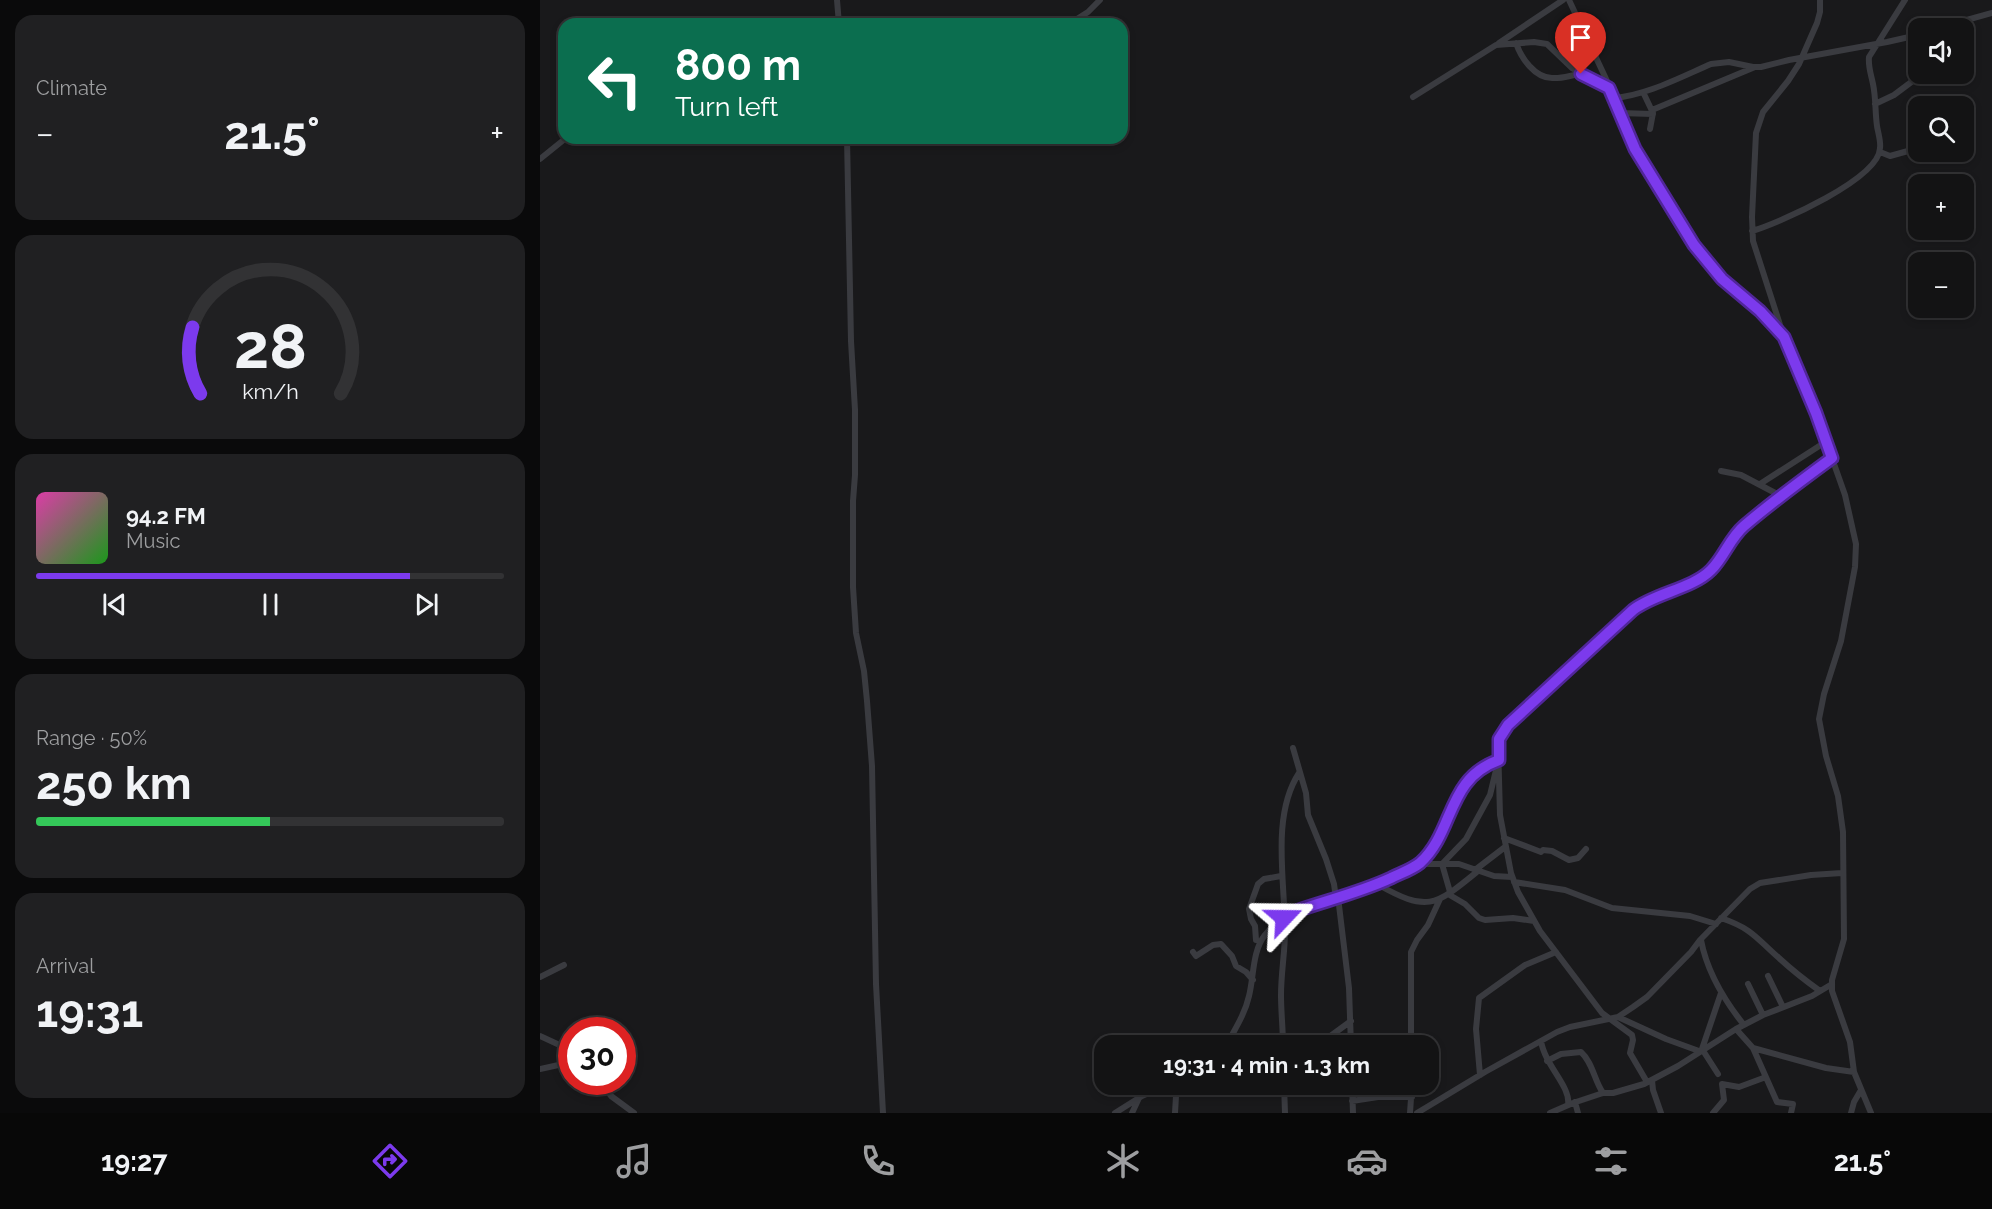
<!DOCTYPE html>
<meta charset="utf-8">
<style>
body{margin:0;font-family:Raleway,sans-serif;background:#202022;color:#f1f3f6;height:100vh;display:flex;flex-direction:column;font-size:22px;white-space:nowrap}
*{box-sizing:border-box;margin:0}
p{font-size:20px;color:#9d9ea0}
.icon{flex:none;width:33px;height:33px;fill:none;stroke:currentColor;stroke-width:2;stroke-linecap:round;stroke-linejoin:round}
.map{position:relative;flex:1;overflow:hidden}
.drawer{display:flex;flex-direction:column;gap:15px;padding:15px;background:#0a0a0b;width:540px}
.drawer>*{flex:none}
.top-card{position:absolute;left:18px;top:18px;width:570px;height:126px;border-radius:18px;box-shadow:0 3px 9px #0003,0 0 0 2px #323234;background:#0b6e4f;color:#fff;overflow:hidden}
.controls{position:absolute;left:1368px;top:18px;display:grid;gap:12px}
.controls a{display:grid;place-items:center;width:66px;height:66px;border-radius:12px;background:#131314;box-shadow:0 3px 9px #0003,0 0 0 2px #323234;font-size:30px}
.speed{position:absolute;left:18px;top:1017px;display:flex;gap:12px;font-size:30px;font-weight:700;text-align:center}
.speed>*{display:grid;place-content:center;width:78px;height:78px;border-radius:50%;background:#131314;box-shadow:0 3px 9px #0003,0 0 0 2px #323234;line-height:1}
.speed .limit{border:9px solid #d22;background:#fff;color:#111}
.pin{position:absolute;display:grid;place-items:center;width:51px;height:51px;color:#fff;margin:-62px -26px;border-radius:50% 50% 50% 0;rotate:-45deg;box-shadow:0 0 6px #0007}
.pin .icon{rotate:45deg}
.me{position:absolute;width:66px;margin:-33px;rotate:67deg;stroke-linejoin:round;filter:drop-shadow(0 0 4px #0008)}
.turn{display:flex;align-items:center;gap:21px;height:126px;padding:0 18px;font-size:27px}
.turn .icon{width:78px;height:78px;stroke-width:2.5}
.turn b{display:block;font-size:42px;line-height:51px}
.big{font-size:45px;font-weight:700;line-height:1.1}
.drawer .widget{flex:1;display:flex;flex-direction:column;justify-content:center;gap:9px;min-width:0;padding:0 21px;border-radius:18px;background:#202022}
.drawer .dial{align-items:center;gap:0}
.dial svg{height:156px;overflow:visible;fill:none;stroke:#323234;stroke-width:7;stroke-linecap:round;text-anchor:middle}
.dial text{fill:#f1f3f6;stroke:none}
.song{display:flex;align-items:center;gap:18px}
.cover{width:72px;height:72px;border-radius:9px;background:linear-gradient(135deg,hsl(320 70% 55%),hsl(120 70% 35%))}
.played{height:6px;border-radius:3px;background:linear-gradient(90deg,#7c3aed 80%,#323234 80%)}
.keys{display:flex;justify-content:space-around;direction:ltr}
.heat{display:flex;justify-content:space-between;align-items:center;font-size:33px;direction:ltr}
.charge{height:9px;border-radius:4px;background:linear-gradient(90deg,#34c759 50%,#323234 0)}
.trip{position:absolute;left:554px;top:1035px;width:345px;height:60px;border-radius:18px;background:#131314;box-shadow:0 3px 9px #0003,0 0 0 2px #323234;font-weight:700;line-height:60px;text-align:center}
.tabs{display:flex;height:96px;justify-content:space-around;align-items:center;background:#080808;color:#9d9ea0}
.tabs .icon{width:42px;height:42px}
.tabs .current{color:#7c3aed}
.tabs b{font-size:27px;color:#f1f3f6}
main{display:flex;flex:1;min-height:0}
.map>svg:first-child{display:block}
</style>
<main>
<section class="drawer">
<div class="widget"><p>Climate</p>
<div class="heat"><a>−</a><b class="big">21.5°</b><a>+</a></div>
</div>
<div class="widget dial"><svg viewBox="0 0 100 80">
<path d="M14 69A42 42 0 1 1 86 69"/>
<path d="M14 69A42 42 0 0 1 10 35" stroke="#7c3aed"/>
<text x="50" y="56" font-size="32" font-weight="700">28</text>
<text x="50" y="72" font-size="11">km/h</text>
</svg></div>
<div class="widget">
<div class="song"><i class="cover"></i><div><b>94.2 FM</b><p>Music</p></div></div>
<div class="played"></div>
<div class="keys"><svg class="icon" aria-label="previous" viewBox="0 0 24 24"><path d="M18 5L8 12l10 7zM5 5v14"/></svg><svg class="icon" aria-label="pause" viewBox="0 0 24 24"><path d="M8 5v14M16 5v14"/></svg><svg class="icon" aria-label="next" viewBox="0 0 24 24"><path d="M6 5l10 7-10 7zM19 5v14"/></svg></div>
</div>
<div class="widget"><p>Range · 50%</p><b class="big">250 km</b><div class="charge"></div></div>
<div class="widget"><p>Arrival</p><b class="big">19:31</b></div>
</section>
<div class="map">
<svg width="1452" height="1113" viewBox="0 0 1452 1113">
<rect width="100%" height="100%" fill="#19191b"/>
<g fill="none" stroke-linecap="round" stroke-linejoin="round">
<!-- street -->
<path stroke="#3a3b40" stroke-width="6" d="M297,0L299,24
M1029,0L1067,81L1095,149L1139,223L1164,258L1182,279L1220,311L1244,337L1276,413L1305,495L1316,544L1315,567L1301,641L1284,694L1279,719L1286,756L1298,796L1303,832L1304,939L1292,980V991L1310,1042L1314,1072L1331,1113
M489,24L515,19H537L548,12L560,0
M1398,28L1452,13
M959,43L1023,0
M976,43C981,58 995,78 1012,78C1022,79 1031,75 1041,74
M1103,92L1113,113L1110,129
M873,97L956,45L994,42L1007,44L1032,68L1069,88
M1073,98C1105,96 1141,77 1171,64L1189,62L1213,67H1221L1249,60L1347,42L1378,35
M1335,104L1354,95L1382,74
M1112,110L1215,67
M1079,113L1113,114
M307,138L311,341L315,410V475L313,501V587L316,633L324,671L327,701L332,766L336,984L343,1113
M1340,152L1350,156L1368,151
M0,159L26,138
M1212,231C1239,223 1339,179 1340,148C1341,141 1338,133 1337,126C1335,112 1336,98 1333,84C1331,74 1328,67 1329,57L1365,0
M1243,334L1213,241L1212,217L1216,133L1223,112L1248,81L1259,64L1277,23L1280,12V0
M1181,471L1201,475L1241,496
M1220,484L1287,441
M753,748L766,793L768,815L786,859L794,884L796,898
M964,838L1001,852L1003,850L1012,851L1029,860L1038,858L1046,849
M878,864H919L954,876L972,877
M935,870L965,847
M974,882L1025,890L1072,908L1150,916L1176,924
M837,884C888,913 895,906 938,871
M910,892L902,864L926,839L950,795L957,766
M908,894L925,904L939,918L945,920L973,918L994,921
M798,897L809,988L811,1046
M1181,918C1213,929 1216,938 1239,958C1252,970 1266,981 1280,991
M716,940L715,926L711,919L709,909L718,884L724,879L741,876
M1161,940C1167,972 1184,1000 1204,1025
M653,952L656,956L673,945L681,944L692,956L696,966L706,972L713,980
M1228,976L1243,1007
M0,977L24,965
M1208,984L1223,1015
M1078,1017L1126,1039L1159,1051
M1196,1029L1213,1048L1237,1102L1253,1104L1251,1113
M0,1036L26,1048L32,1054
M82,1038L92,1053
M1001,1041C1005,1066 1031,1086 1028,1105
M686,1046C695,1029 705,1014 709,996C714,977 712,951 725,935C748,903 816,895 852,877C862,873 871,870 880,862C903,842 905,811 922,787C929,777 943,769 953,762L959,760
M743,1046C743,1029 741,1012 741,995C741,973 745,952 745,931C745,881 731,816 759,773
M745,1046L751,1040L767,1036L779,1040H785L811,1021
M871,1046V952L877,940L888,925L900,899
M1213,1048L1286,1068L1314,1072
M1007,1061L1021,1054L1041,1052C1053,1063 1054,1080 1063,1093
M0,1069L32,1062
M1178,1074L1162,1049L1181,993
M940,1075L936,1029L939,998L985,965L1016,952
M1112,1080L1113,1090L1121,1113
M60,1082L71,1096L94,1113
M1107,1082L1090,1053L1093,1040L1092,1035L1062,1013L1000,931L978,892L971,873L960,815L958,743L968,725L1093,610L1102,603L1162,577L1171,570L1204,526L1292,458
M744,1084L745,1113
M788,1084L812,1095
M812,1084L813,1113
M812,1101L838,1097H872
M1035,1102L1038,1113
M575,1113L602,1096L628,1084
M592,1113L599,1098
M635,1113L636,1096L647,1084
M870,1113L872,1084
M877,1113L945,1072L1017,1032L1030,1027L1078,1017L1093,1007L1107,997L1151,952L1160,940L1210,889L1220,883L1271,875L1302,873
M1010,1113L1033,1103L1063,1093H1073L1104,1084L1138,1066L1196,1029L1223,1015L1272,996L1292,984
M1173,1113L1184,1100L1182,1084L1199,1087L1226,1077
M1311,1113L1314,1102L1321,1090"/>
</g>
<g fill="none" stroke-linecap="round" stroke-linejoin="round">
<defs>
<path id="route" d="M744,918L756,911C788,900 821,892 851,878C861,873 871,870 880,863C915,831 906,779 959,760V739L968,725L1093,610C1115,593 1152,589 1171,570C1184,557 1190,538 1204,526C1232,502 1262,480 1292,458L1276,413L1244,337L1220,311L1182,279L1154,245L1095,149L1069,88L1041,74"/>
</defs>
<!-- route casing -->
<use href="#route" stroke="#51269a" stroke-width="15"/>
<!-- route -->
<use href="#route" stroke="#7c3aed" stroke-width="10"/>
</g>
</svg>
<div class="controls">
<a><svg class="icon" aria-label="sound" viewBox="0 0 24 24"><path d="M4 9h4l5-4v14l-5-4H4zM17 9q2 3 0 6"/></svg></a>
<a><svg class="icon" aria-label="search" viewBox="0 0 24 24"><circle cx="10" cy="10" r="6"/><path d="M15 15l6 6"/></svg></a>
<a>+</a>
<a>−</a>
</div>
<div class="speed"><div class="limit">30</div></div>
<div class="pin" style="left:1041px;top:74px;background:#d93025"><svg class="icon" aria-label="arrive" viewBox="0 0 24 24"><path d="M6 21V4h12l-3 4 3 4H6"/></svg></div>
<svg class="me" style="left:744px;top:918px" viewBox="-20 -20 40 40"><path d="M0-17L14 15 0 8-14 15z" fill="#7c3aed" stroke="#fff" stroke-width="4"/></svg>
<div class="trip">19:31 · 4 min · 1.3 km</div>
<div class="top-card">
<div class="turn"><svg class="icon" aria-label="left" viewBox="0 0 24 24"><path d="M17 20v-9H6M10 6l-5 5 5 5"/></svg><div><b>800 m</b>Turn left</div></div>
</div>
</div>
</main>
<nav class="tabs">
<b>19:27</b>
<svg class="icon current" aria-label="directions" viewBox="0 0 24 24"><path d="M12 3l9 9-9 9-9-9zM9 14v-3h6M13 9l2 2-2 2"/></svg>
<svg class="icon" aria-label="music" viewBox="0 0 24 24"><path d="M9 18V5l10-2v13"/><circle cx="6" cy="18" r="3"/><circle cx="16" cy="16" r="3"/></svg>
<svg class="icon" aria-label="phone" viewBox="0 0 24 24"><path d="M5 4h4l2 5-3 2q2 4 5 5l2-3 5 2v4C11 20 4 13 5 4z"/></svg>
<svg class="icon" aria-label="climate" viewBox="0 0 24 24"><path d="M12 3v18M4 7l16 10M4 17L20 7"/></svg>
<svg class="icon" aria-label="car" viewBox="0 0 24 24"><path d="M5 17H2v-5l4-1 3-4h7l3 4 3 1v5h-3M9 17h6M6 11h13"/><circle cx="7" cy="17" r="2"/><circle cx="17" cy="17" r="2"/></svg>
<svg class="icon" aria-label="filters" viewBox="0 0 24 24"><path d="M4 7h16M4 17h16"/><circle cx="9" cy="7" r="2"/><circle cx="15" cy="17" r="2"/></svg>
<b>21.5°</b>
</nav>
